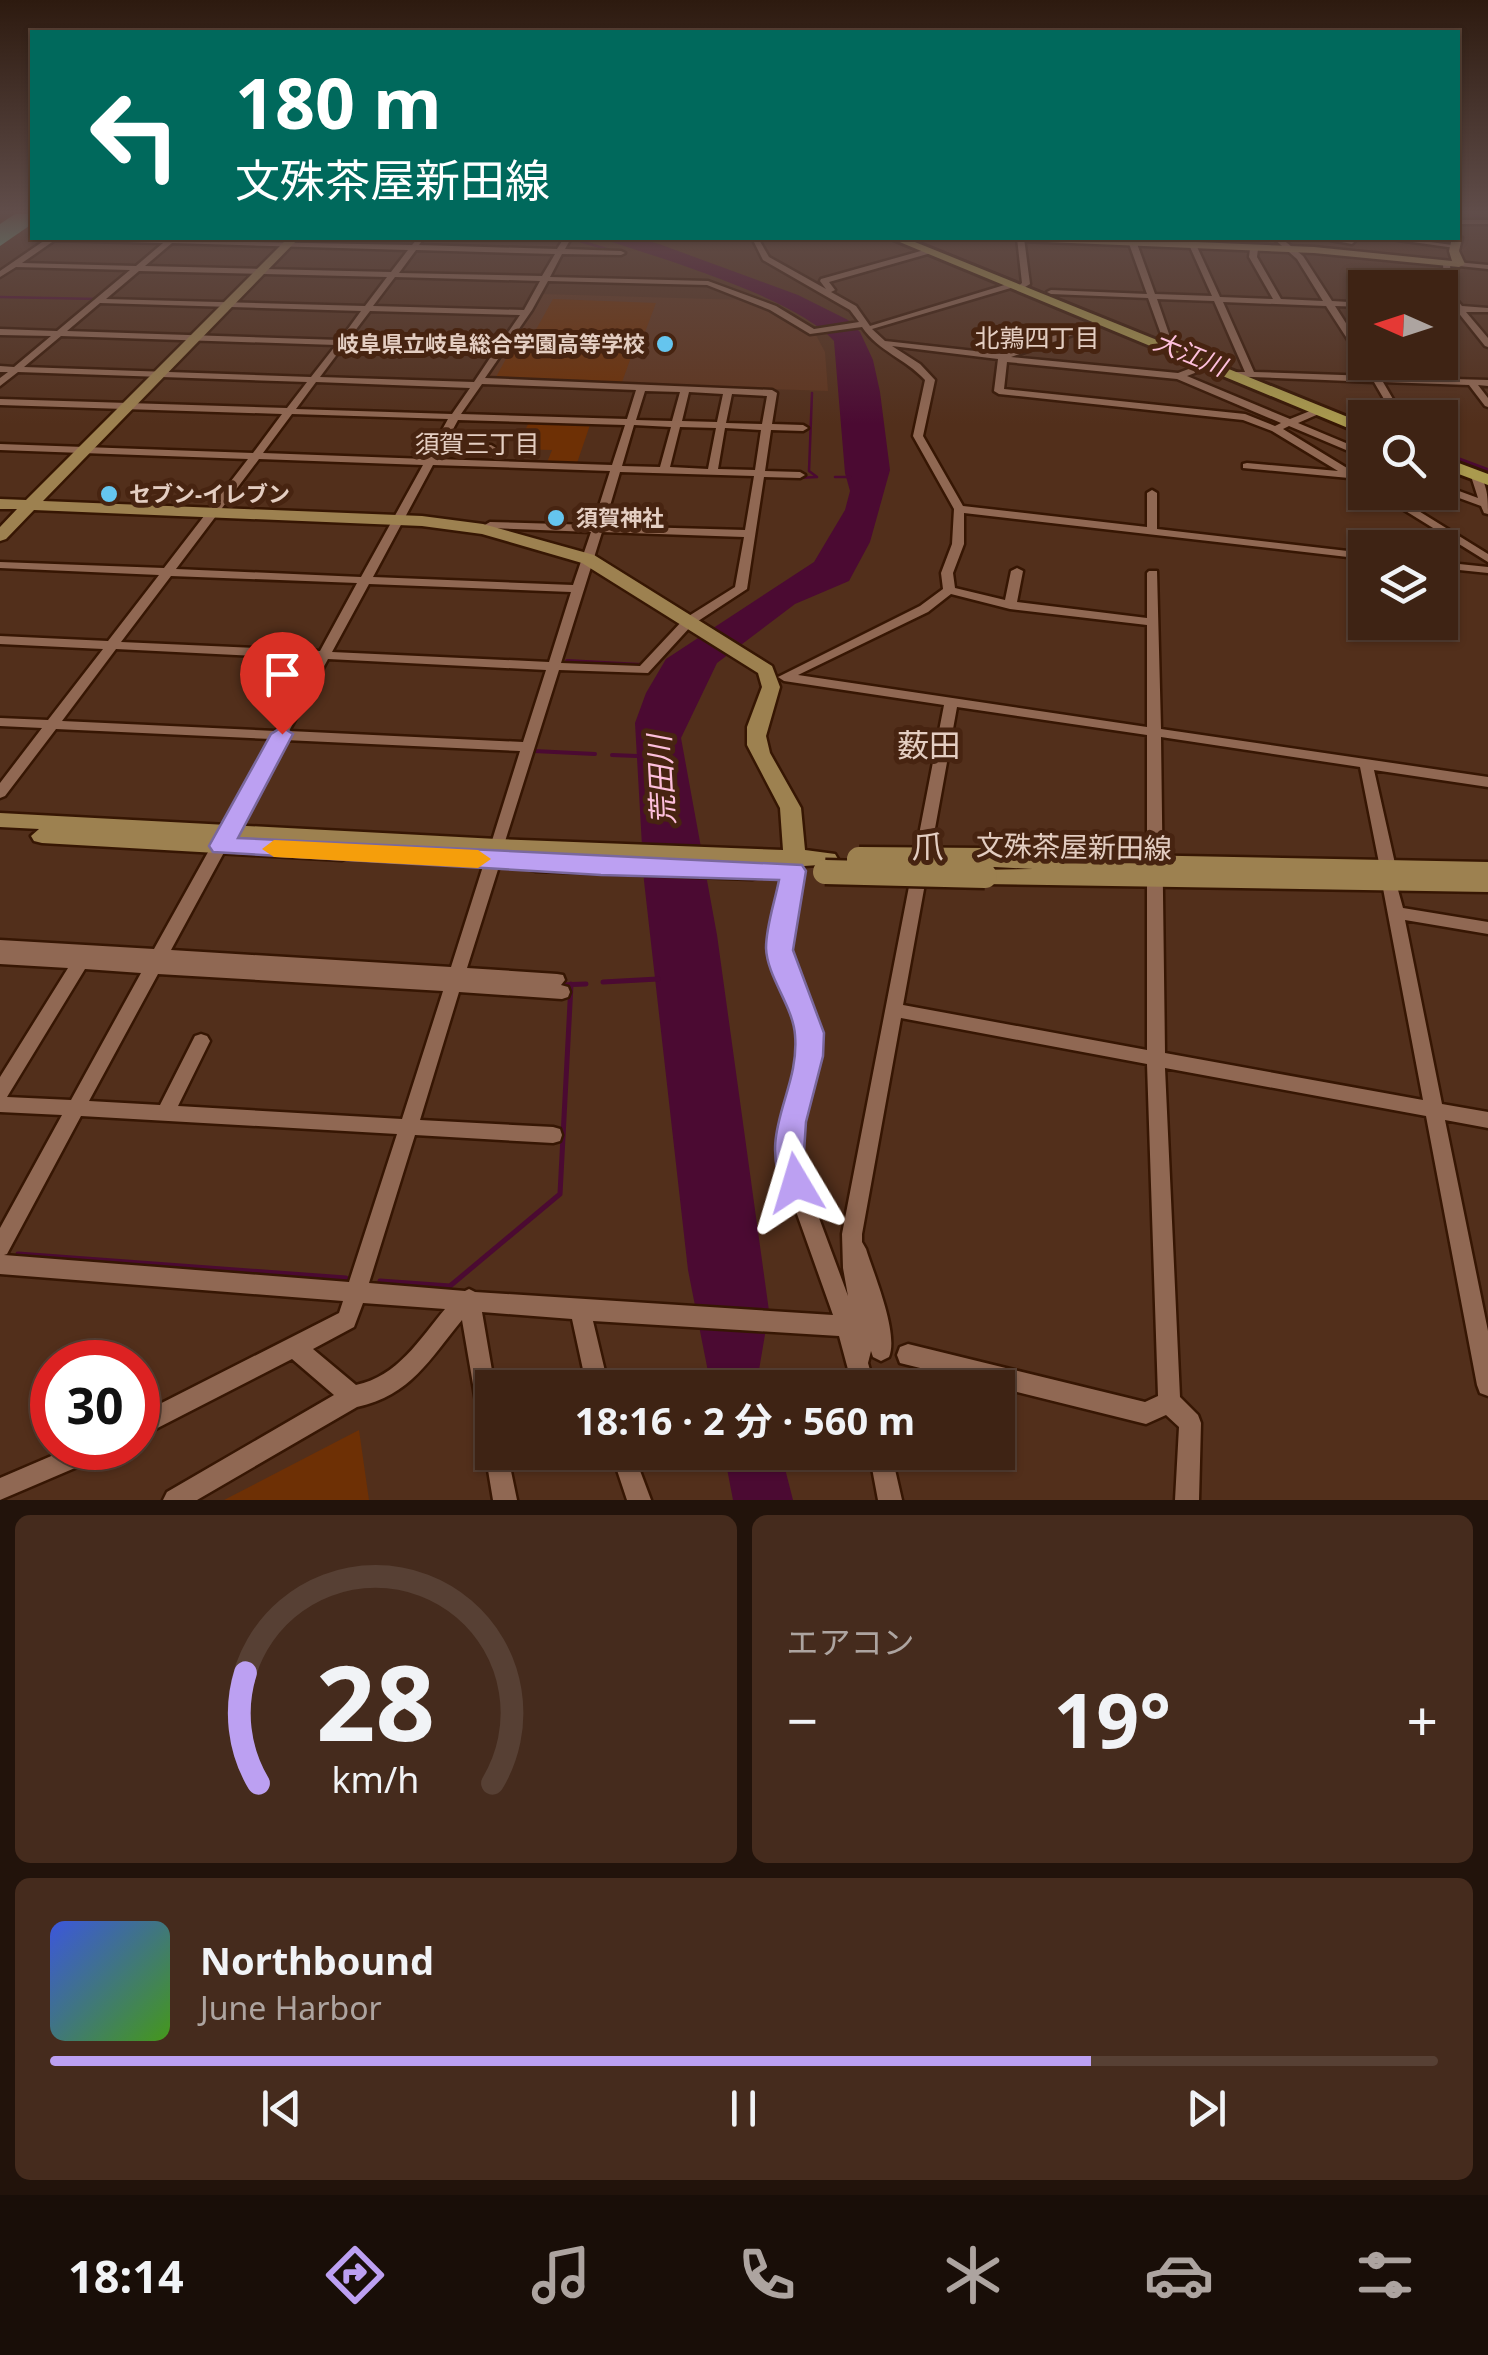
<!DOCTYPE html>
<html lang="ja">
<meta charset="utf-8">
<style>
body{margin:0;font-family:"Noto Sans","Noto Sans JP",sans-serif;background:#452b1d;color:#f1f3f6;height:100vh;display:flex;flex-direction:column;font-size:38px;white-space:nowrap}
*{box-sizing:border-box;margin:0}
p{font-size:32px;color:#ada4a0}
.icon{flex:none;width:55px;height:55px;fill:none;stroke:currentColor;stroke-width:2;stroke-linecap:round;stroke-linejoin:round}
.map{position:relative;height:1500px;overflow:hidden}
.sheet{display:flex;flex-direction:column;gap:15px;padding:15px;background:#22130b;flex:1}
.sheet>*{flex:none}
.hud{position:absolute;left:30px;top:30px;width:1430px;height:210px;border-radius:0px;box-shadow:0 2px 8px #0004,0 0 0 2px #574034;background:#00695c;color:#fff;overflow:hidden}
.needle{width:65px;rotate:273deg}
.fabs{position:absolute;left:1348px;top:270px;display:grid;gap:20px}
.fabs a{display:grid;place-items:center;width:110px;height:110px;border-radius:0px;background:#3e2314;box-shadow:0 2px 8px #0004,0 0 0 2px #574034;font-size:50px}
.speed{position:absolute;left:30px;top:1340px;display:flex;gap:20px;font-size:50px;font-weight:700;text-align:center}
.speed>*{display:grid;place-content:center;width:130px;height:130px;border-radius:50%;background:#3e2314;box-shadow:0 2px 8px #0004,0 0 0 2px #574034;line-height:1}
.speed .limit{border:15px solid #d22;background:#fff;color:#111}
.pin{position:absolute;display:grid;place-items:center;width:85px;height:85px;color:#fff;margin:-102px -42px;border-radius:50% 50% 50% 0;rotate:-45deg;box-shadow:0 0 10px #0007}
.pin .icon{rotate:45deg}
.me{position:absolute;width:110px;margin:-55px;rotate:353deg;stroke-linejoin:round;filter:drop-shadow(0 0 8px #0008)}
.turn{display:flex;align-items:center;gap:35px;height:210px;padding:0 40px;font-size:45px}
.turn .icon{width:130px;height:130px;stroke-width:2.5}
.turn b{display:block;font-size:70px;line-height:85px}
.big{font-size:75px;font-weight:700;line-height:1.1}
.sheet .card{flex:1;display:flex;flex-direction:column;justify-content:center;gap:15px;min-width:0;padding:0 35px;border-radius:15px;background:#452b1d}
.sheet .dial{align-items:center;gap:0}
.dial svg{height:260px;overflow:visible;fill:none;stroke:#574034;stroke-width:7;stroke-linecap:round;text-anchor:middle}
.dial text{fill:#f1f3f6;stroke:none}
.song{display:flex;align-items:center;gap:30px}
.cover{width:120px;height:120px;border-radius:15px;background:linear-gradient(135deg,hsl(230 70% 55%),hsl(100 70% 35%))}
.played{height:10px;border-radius:5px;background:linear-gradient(90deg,#bca0f2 75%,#574034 75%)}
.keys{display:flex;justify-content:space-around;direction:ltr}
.heat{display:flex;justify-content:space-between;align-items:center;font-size:55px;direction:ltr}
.sheet .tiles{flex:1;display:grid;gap:15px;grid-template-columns:1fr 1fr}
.card:last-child{grid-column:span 2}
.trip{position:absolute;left:475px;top:1370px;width:540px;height:100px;border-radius:0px;background:#3e2314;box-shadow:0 2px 8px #0004,0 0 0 2px #574034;font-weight:700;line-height:100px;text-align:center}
.tab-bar{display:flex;height:160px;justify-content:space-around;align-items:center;background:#190e08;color:#ada4a0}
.tab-bar .icon{width:70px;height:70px}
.tab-bar .current{color:#bca0f2}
.tab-bar b{font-size:45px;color:#f1f3f6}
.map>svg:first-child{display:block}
</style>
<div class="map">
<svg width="1488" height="1500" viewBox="0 0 1488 1500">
<rect width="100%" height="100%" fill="#522f1b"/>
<!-- built -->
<path fill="#5f351e" d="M542,294L746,300L768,307L816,335L825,352L828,391L487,380Z"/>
<!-- green -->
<path fill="#6e3005" d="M553,299L656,303L639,348L513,344L517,336H540L533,335Z
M513,346L634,349L622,382L496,377Z
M530,420L591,422L576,466L546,465L552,450L516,449Z
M359,1430L369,1500H224Z"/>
<!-- water -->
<path fill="#4b0a32" d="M600,238H637L659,244L798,295L848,320L860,332L873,360L880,392L890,470L870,542L849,581L795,604L717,663L681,738L717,935L769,1311L759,1370L764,1387H711L688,1270L644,881L635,723L646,693L666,659L814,562L845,510L850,491L845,473L834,341C795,297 659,258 600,238Z
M724,1453H781L793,1500H733Z"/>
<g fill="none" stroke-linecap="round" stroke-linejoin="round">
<!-- stream-far2 -->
<path stroke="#4b0a32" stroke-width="2.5" d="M1469,214L1488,220
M73,238L166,240
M570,238L613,251
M177,240L232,242
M544,273L555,252
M0,297L98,299
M524,309L539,283
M812,393L809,471L817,477
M443,465L454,466
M475,467L610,471
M704,474L755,476
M835,477H850
M797,478L817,477"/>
<!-- stream-far1 -->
<path stroke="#4b0a32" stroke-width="4" d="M567,661L642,665
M534,751L595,754
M612,755L637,756"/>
<!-- stream -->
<path stroke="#4b0a32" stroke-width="5" d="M603,982L658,979
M558,985L586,984
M18,1254L346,1278
M380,1281L450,1286L560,1194L571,984"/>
<!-- river -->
<path fill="#4b0a32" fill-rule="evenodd" d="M898,238H913L1269,383L1257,386Z
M1440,450L1488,468V479L1440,461Z"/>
</g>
<!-- building -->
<path fill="#6ac9a8" d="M15,214H32V224L0,246V224Z"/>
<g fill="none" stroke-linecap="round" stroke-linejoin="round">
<defs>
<path id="street" d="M1458,220H1488V224H1458Z
M48,238L412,245L418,238H424L419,245L557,249L562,241L558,238H566L570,240L565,249L621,251L625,253L621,255L562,254L550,277L708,281L776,306L814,329L859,322L850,310L763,260L752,238H758L769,257L826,289L820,281L821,279L928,249L932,251L931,253L829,282L835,290L831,292L856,306L870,326L1011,283L1015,285L1014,287L872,329L885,341L1002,354L1101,319L1105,322L1104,324L1011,357L1178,373L1207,362L1211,365L1210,367L1187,376L1290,419L1315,409H1321V413L1298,423L1365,451V458L1289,426L1283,429L1365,479V486L1349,478L1243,468V464L1247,463L1338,471L1272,431L1243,420L999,394L994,391L998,359L892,346L920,364L935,380L923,436L963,506L1147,527V493L1152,490L1157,493V529L1365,553V559L964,513V544L953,573L955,588L1005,600L1011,571L1017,568L1023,571L1017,602L1147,618V573L1149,571H1157L1161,729L1488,777V787L1374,770L1396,868L1393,872H1383L1380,868L1360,767L1161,737L1165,1053L1423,1100L1382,883L1385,879H1395L1403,908L1488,922V934L1405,920L1442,1104L1488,1112V1128L1445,1120L1488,1331V1396L1480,1393L1477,1385L1426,1116L1165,1068L1180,1397L1198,1415L1201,1423L1199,1500H1175L1179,1427L1166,1415L1146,1424L900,1363L897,1355L900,1347L908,1344L1145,1402L1158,1396L1147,1064L901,1018L862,1234V1242L866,1249C874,1275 899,1333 889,1357L881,1361L873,1357L871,1351L868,1363L875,1388H853L839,1336L593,1321L609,1388H587L572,1319L482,1312L495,1388H492V1442L484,1439L481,1431L462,1320C429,1360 411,1395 357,1407L197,1500H163L167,1492L334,1395L292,1359L138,1438V1415L339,1313L343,1301L0,1274V1228L62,1115L0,1112V1077L68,968L0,964V940L154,949L271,739L56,729L5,796L0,798V783L42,728L0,726V718L48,720L103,649L0,644V636L108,641L159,575L0,568V562L164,568L248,459L0,450V444L253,453L282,414L0,405V399L287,408L307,382L18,372L0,386V378L8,372H0V366L14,367L51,336L0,335V329L57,331L130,270L16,267L0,277V271ZM55,240L163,243L136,266L22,263ZM172,243L408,250L391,272L145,266ZM416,250L555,254L542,276L399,273ZM139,271L387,277L365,306L106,299ZM395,277L540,281L524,310L373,306ZM548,281L707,285L770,310L810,334L862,327C879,352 905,358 925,380L913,436L954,509L952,544L941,573L943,589L920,606L778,677L784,681L944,705L842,1234L843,1268L848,1296L806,1183L797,1152L800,1122L818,1056L819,1033L787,949L801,871L798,867H788L785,871L771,949L801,1033L800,1056L782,1122L779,1152L786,1183L833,1315L475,1292L469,1289L465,1291L369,1283L415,1135L553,1143L560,1141L562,1135L560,1129L553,1127L420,1120L459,992L562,999L568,997L570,992L568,987L561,985L565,980L563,975L557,974L467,968L501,860L498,856H488L485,860L451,967L171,950L285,740L520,751L490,847L492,851H502L559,670L648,673L692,625L747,589L764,477L800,478L805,475L800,472L765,471L771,430L803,431L808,428L803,425L772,424L777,393L772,390L485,378L532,310ZM100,303L361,311L340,340L67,331ZM370,311L520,315L500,344L348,340ZM61,336L336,345L311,377L24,367ZM344,345L496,349L474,382L320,377ZM1007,362L1177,379L1281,423L1275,426L1245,414L1004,389ZM316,382L470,388L452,414L296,409ZM482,384L636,390L627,419L461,414ZM645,391L680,392L672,421L636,420ZM689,392L723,394L717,422L682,421ZM732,394L767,396L762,424L726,423ZM292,414L448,419L426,459L263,453ZM458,420L625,425L612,465L436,459L441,450L491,451L496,448L491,445L445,444ZM634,425L671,427L660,467L622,466ZM680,427L716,428L708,469L670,467ZM725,428L761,430L755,470L718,469ZM259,459L423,465L361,577L176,569ZM433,465L610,471L593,525L490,522L478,529L483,532L492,528L591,532L573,585L373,577ZM620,472L754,476L745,530L604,526ZM602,532L744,537L735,587L684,619L640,666L561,663ZM171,576L357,583L320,651L121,642ZM369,584L571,592L549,662L332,652ZM951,594L1010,609L1147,625V727L798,675L928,612ZM116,649L316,659L276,731L62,721ZM328,659L546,670L523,742L289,731ZM957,707L1147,735V1050L903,1005ZM85,969L141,973L71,1100L7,1097ZM158,974L443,991L402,1119L178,1106L210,1041L207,1036L201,1034L195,1036L160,1105L89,1101ZM81,1116L397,1134L349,1282L4,1255L7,1254ZM363,1303L445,1309C419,1340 398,1376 356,1385L313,1349L354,1327Z
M1017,238H1024L1030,284L1020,290L1016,288L1022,283Z
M1127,238H1135L1155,294L1212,296L1186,238H1193L1220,297L1273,299L1249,257L1250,249L1254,247L1258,249L1257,257L1281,299L1323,301L1297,259L1273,238H1281L1303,256L1332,301L1365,303V307L1335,306L1365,353V363L1361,360L1326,306L1223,302L1254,372L1371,376L1375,373L1380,377L1488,380V386L1478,385L1488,398V407L1485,406L1469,385L1383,382L1404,418H1395L1374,382L1226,376V372H1245L1214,301L1157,299L1170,337L1166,340L1162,337L1148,298L1051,294L1047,292L1051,290L1147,294Z
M1320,238L1350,239L1351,238H1358L1352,244Z
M1384,238H1402L1459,246L1455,248Z
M1443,262L1450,264L1452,294L1462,306L1488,308V312H1466L1488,338V347L1485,346L1457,311L1440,310V306H1453L1444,294Z
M1456,262L1488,265V269L1459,266H1456Z
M1476,473C1488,481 1488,500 1488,514L1484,513L1481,506L1440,491V484L1478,498L1471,476Z
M1375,492H1388L1488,554V562Z
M1440,562L1488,567V573L1440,568Z
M492,1442V1452H507L517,1500H493L485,1452L488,1444Z
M70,1448H106L103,1456L0,1500V1478Z
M611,1452H633L651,1500H627Z
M869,1452H891L902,1500H878Z"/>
<path id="secondary" d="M1458,235L1462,238L1459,251L1465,264L1459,267L1314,253L1022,241L1017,238H1102L1314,247L1452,261L1449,251L1452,238Z
M288,238H299L43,501L422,516L483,524L594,555L772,666L780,687L766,736L770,753L801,808L805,850L835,854L838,859L835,864L804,866L801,877H785L782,865L756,864L763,871L760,877L752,879L536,871L528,869L525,863L533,856L349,846L353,852L350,857L342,860L42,843L34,841L31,836L39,829L0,827V813L497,839L783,850L780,808L747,745V727L762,687L758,673L582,563L482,534L422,526L34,510L6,539L0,541V527L17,509H0V499L26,500Z
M984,852L1488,862V892L985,884L977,882L974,876L977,870L1033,869L976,866L973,860L976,854Z"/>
<path id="primary" d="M890,238H905L1365,424V435Z
M1440,456L1488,474V485L1440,467Z"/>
</defs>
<!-- street casing -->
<use href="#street" stroke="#361603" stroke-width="5"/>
<!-- secondary casing -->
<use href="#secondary" stroke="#361603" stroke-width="5"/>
<!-- primary casing -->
<use href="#primary" stroke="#361603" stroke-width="6"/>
<!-- street -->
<use href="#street" fill="#906853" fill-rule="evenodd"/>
<!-- secondary -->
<use href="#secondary" fill="#9d8150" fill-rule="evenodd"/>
<!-- primary -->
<use href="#primary" fill="#aa9a4e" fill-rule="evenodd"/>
<defs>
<path id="secondary-bridge" d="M859,859L984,860
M825,872L985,876"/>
</defs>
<!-- secondary-bridge casing -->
<use href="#secondary-bridge" stroke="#361603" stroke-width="29" stroke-linecap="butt"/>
<!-- secondary-bridge -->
<use href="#secondary-bridge" stroke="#9d8150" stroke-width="24"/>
</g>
<!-- sky -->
<linearGradient id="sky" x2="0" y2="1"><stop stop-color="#2d1a0f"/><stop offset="0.5" stop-color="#604d4a"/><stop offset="1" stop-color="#604d4a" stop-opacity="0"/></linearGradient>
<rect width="1488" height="424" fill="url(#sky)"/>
<!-- route -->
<path fill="#bca0f2" stroke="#7a689d" stroke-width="2.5" d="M282,727L293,734L238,838L802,865L806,871L793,950L824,1033L823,1056L806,1122L804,1152L812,1183L807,1193L796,1197L785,1193C756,1131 800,1093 795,1035C793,1006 767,977 766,948C766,926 775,901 779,880L601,875L213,852L209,846L271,734Z"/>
<!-- slow -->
<path fill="#f59e0b" d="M274,840L478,850L491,859L478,868L274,857L262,849Z"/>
<!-- markers -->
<g fill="#65c5ee" stroke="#472411" stroke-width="4">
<circle cx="665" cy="344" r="10"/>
<circle cx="109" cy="494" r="10"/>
<circle cx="556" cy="518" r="10"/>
</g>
<g text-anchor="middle" stroke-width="10" stroke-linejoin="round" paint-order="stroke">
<!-- far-poi labels -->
<g font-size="22" font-weight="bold" fill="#e4cec2" stroke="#472411" text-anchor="start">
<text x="645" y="352" text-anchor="end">岐阜県立岐阜総合学園高等学校</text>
<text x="129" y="502">セブン-イレブン</text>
<text x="576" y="526">須賀神社</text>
</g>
<!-- far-neighbourhood labels -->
<g font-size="25" fill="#e4cec2" stroke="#472411">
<text x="1037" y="347">北鶉四丁目</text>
<text x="477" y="453">須賀三丁目</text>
</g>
<!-- far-water labels -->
<g font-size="25" font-style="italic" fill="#fdbfdc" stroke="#472411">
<text transform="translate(1190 354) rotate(22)" y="9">大江川</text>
</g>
<!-- street labels -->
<g font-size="28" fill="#e4cec2" stroke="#472411">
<text transform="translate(1074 847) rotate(1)" y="10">文殊茶屋新田線</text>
</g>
<!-- water labels -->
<g font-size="30" font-style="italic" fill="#fdbfdc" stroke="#472411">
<text transform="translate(662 780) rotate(-93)" y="10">荒田川</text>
</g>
<!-- quarter labels -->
<g font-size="32" fill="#e4cec2" stroke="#472411">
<text x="929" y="757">薮田</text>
<text x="928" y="858">爪</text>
</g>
</g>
</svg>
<div class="fabs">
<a><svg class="needle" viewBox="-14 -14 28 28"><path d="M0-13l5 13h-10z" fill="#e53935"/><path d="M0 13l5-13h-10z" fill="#ada4a0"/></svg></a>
<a><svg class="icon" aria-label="search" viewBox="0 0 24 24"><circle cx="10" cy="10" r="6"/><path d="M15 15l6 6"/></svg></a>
<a><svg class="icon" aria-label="layers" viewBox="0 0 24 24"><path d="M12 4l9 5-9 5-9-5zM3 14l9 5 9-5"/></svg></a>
</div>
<div class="speed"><div class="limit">30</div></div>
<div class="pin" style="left:282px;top:734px;background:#d93025"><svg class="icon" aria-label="arrive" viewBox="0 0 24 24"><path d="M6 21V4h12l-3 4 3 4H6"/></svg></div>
<svg class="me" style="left:796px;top:1183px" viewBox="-20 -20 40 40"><path d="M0-17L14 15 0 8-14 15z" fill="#bca0f2" stroke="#fff" stroke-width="4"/></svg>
<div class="trip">18:16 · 2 分 · 560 m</div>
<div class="hud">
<div class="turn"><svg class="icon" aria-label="left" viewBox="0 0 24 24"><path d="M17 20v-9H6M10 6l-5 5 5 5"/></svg><div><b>180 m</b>文殊茶屋新田線</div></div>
</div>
</div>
<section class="sheet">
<div class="tiles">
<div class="card dial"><svg viewBox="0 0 100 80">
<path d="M14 69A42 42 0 1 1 86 69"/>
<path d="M14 69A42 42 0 0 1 10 35" stroke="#bca0f2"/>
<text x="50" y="56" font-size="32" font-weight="700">28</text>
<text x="50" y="72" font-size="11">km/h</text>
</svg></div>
<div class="card"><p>エアコン</p>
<div class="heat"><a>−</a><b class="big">19°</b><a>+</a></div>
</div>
<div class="card">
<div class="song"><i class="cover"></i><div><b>Northbound</b><p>June Harbor</p></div></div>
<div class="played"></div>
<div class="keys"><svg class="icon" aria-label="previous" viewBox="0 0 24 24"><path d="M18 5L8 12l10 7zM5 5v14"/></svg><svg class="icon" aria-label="pause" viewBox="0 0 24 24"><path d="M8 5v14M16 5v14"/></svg><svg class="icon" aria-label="next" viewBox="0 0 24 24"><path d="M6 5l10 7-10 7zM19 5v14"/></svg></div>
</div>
</div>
</section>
<nav class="tab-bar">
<b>18:14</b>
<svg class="icon current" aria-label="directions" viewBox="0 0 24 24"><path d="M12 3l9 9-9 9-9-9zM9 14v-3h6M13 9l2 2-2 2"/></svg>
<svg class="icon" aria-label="music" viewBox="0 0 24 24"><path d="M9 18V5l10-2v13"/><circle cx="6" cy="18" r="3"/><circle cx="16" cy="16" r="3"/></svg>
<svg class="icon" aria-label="phone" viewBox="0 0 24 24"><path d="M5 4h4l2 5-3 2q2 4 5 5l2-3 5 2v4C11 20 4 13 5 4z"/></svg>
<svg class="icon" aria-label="climate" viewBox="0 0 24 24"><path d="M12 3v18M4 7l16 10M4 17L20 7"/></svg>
<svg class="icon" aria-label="car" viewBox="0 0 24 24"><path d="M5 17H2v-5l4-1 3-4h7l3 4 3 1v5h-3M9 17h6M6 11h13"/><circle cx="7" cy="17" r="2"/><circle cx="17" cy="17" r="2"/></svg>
<svg class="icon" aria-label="filters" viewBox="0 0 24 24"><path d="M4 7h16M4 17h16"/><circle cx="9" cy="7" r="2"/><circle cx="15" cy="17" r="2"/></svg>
</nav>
